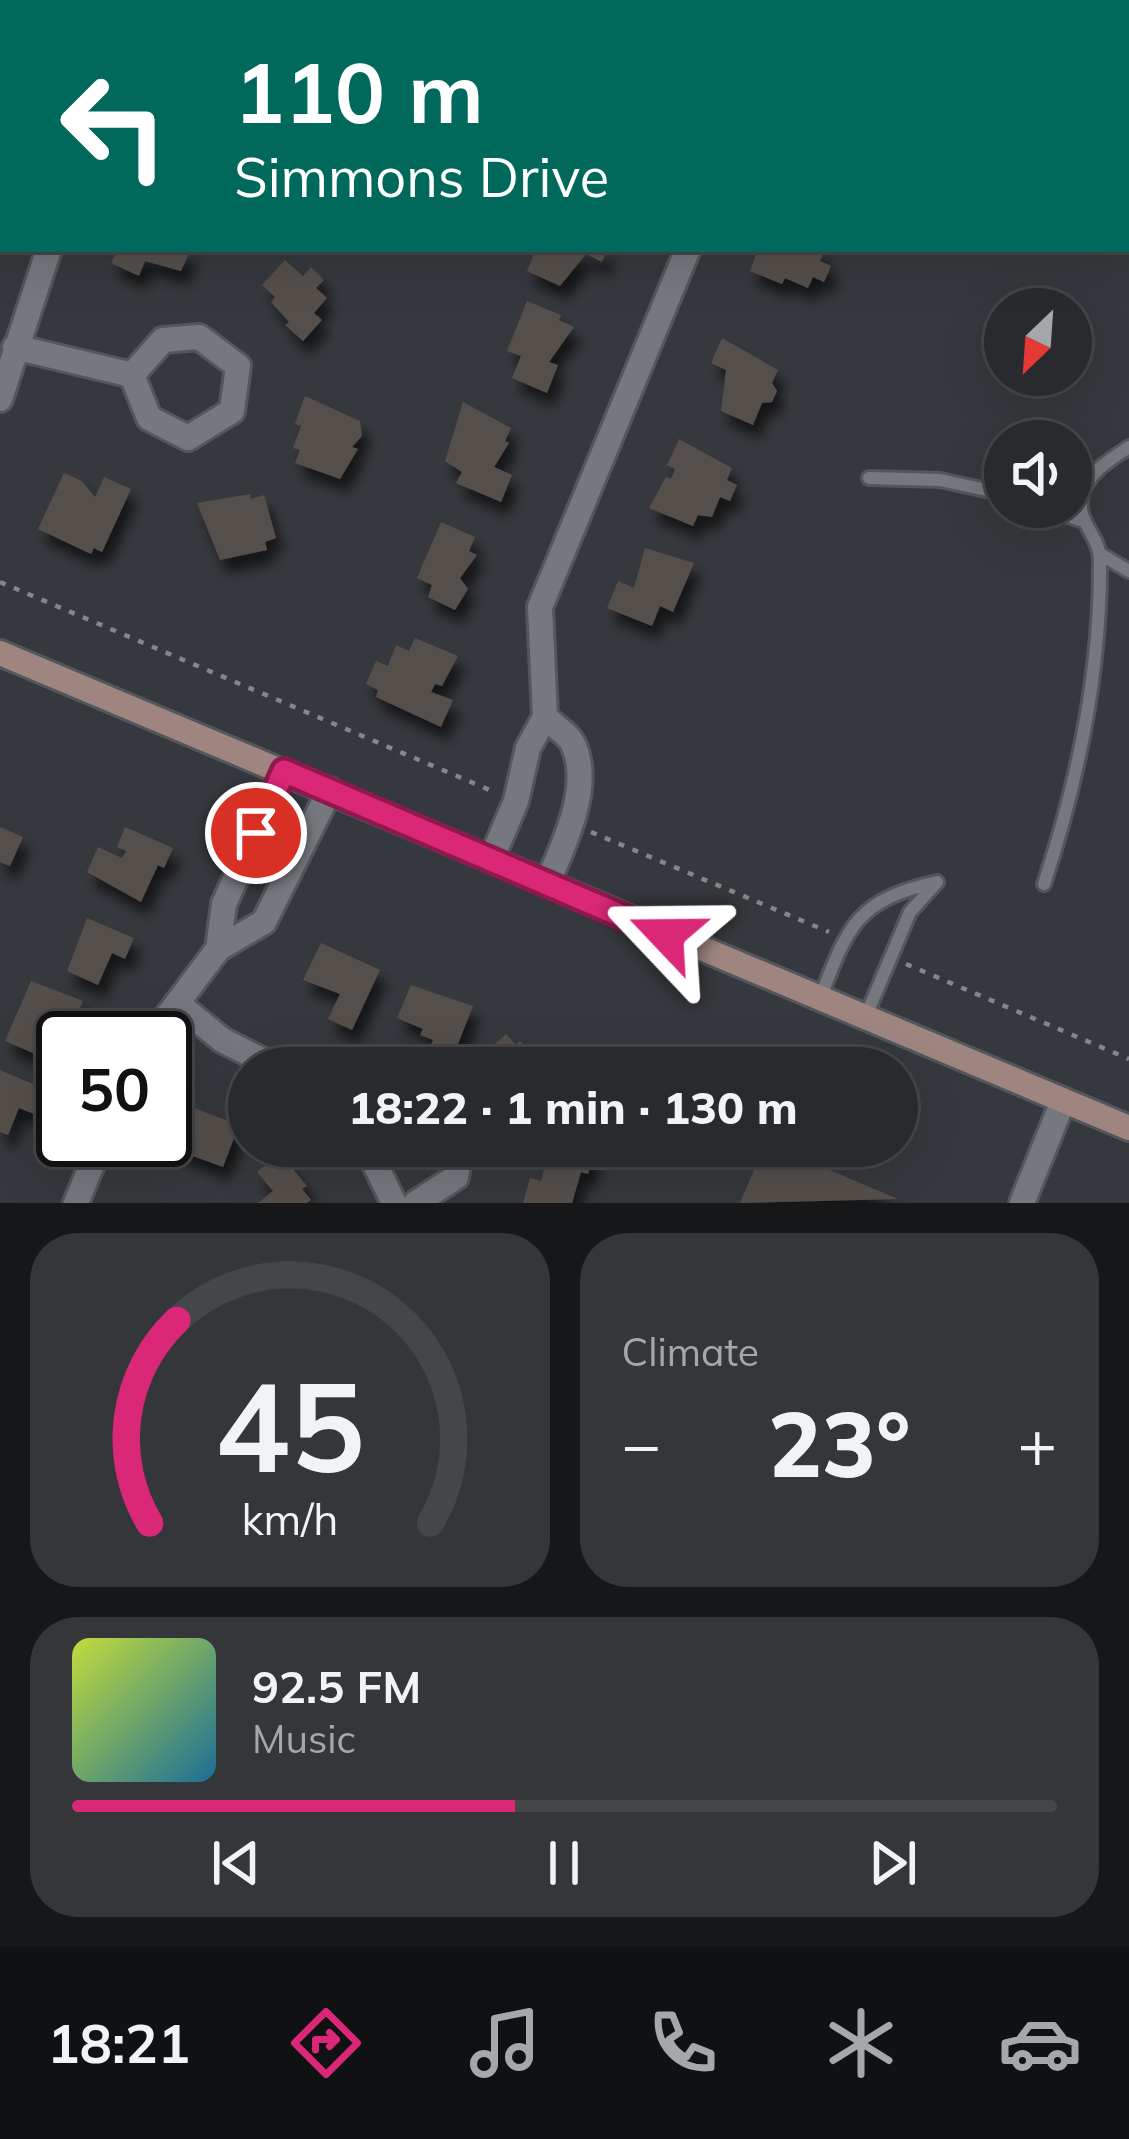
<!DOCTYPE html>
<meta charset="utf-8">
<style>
body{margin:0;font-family:Mulish,sans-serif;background:#343639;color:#f1f3f6;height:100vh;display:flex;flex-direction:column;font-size:45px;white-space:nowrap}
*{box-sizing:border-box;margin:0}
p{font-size:39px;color:#a5a7aa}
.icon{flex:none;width:66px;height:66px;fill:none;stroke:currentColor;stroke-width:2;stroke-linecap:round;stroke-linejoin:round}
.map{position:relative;height:1203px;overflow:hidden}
.details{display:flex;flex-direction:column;gap:30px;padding:30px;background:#161719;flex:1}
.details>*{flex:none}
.banner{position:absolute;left:0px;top:0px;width:1131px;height:252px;box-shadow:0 12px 48px #0002,0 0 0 3px #444649;background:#00695c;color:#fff;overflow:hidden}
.needle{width:78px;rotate:205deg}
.fabs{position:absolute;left:984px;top:288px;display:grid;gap:24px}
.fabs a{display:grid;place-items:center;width:108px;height:108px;border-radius:50%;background:#282a2d;box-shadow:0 12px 48px #0002,0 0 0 3px #444649;font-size:60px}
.speed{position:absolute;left:36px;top:1011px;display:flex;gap:24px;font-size:60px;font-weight:700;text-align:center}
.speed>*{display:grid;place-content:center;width:156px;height:156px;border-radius:50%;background:#282a2d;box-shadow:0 12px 48px #0002,0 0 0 3px #444649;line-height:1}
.speed .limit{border:6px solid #111;border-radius:18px;background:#fff;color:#111}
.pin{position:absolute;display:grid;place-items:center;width:102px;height:102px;color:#fff;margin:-51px;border:6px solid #fff;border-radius:50%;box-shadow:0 3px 12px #0007}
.me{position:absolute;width:132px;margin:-66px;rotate:293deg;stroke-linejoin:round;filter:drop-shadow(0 0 9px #0008)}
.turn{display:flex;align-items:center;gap:42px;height:252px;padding:0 36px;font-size:54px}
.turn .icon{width:156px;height:156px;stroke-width:2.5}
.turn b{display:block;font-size:84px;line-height:102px}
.big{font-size:90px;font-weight:800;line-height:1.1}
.details .widget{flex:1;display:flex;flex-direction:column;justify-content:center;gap:18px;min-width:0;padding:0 42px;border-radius:48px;background:#343639}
.details .dial{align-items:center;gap:0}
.dial svg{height:312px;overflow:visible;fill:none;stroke:#444649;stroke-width:7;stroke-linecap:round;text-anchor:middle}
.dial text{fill:#f1f3f6;stroke:none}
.song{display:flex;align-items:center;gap:36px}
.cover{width:144px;height:144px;border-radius:18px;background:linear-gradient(135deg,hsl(70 70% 55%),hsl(200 70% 35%))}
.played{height:12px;border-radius:6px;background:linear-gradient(90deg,#db2777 45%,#444649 45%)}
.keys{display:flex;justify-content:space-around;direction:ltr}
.heat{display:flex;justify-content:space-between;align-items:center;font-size:66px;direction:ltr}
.details .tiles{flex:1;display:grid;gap:30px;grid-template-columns:1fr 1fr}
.widget:last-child{grid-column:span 2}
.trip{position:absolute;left:228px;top:1047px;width:690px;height:120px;border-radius:60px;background:#282a2d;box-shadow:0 12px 48px #0002,0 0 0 3px #444649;font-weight:800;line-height:120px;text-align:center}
.tab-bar{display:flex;height:192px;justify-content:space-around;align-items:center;background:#101112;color:#a5a7aa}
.tab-bar .icon{width:84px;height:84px}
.tab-bar .current{color:#db2777}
.tab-bar b{font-size:54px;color:#f1f3f6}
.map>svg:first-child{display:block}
</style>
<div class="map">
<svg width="1129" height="1203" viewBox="0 0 1129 1203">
<defs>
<filter id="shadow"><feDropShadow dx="7" dy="13" stdDeviation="6" flood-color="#0009"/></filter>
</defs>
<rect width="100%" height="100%" fill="#35383c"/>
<!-- building -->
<path fill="#544f4c" filter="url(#shadow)" d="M118,249H191L181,271L145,261L139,276L111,263Z
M536,249H608L602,262L586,254L560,286L527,271Z
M758,249H825L820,261L831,266L824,282L813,277L808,288L785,278L782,284L750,271Z
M285,260L303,276L311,267L324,280L316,288L327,298L314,313L322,320L303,341L285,325L289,322L271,302L275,297L262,285Z
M527,301L561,315L559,320L574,327L549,362L558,365L547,393L512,378L521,356L507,351Z
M722,338L778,370L772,383L777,391L772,402L762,403L753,425L721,411L726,370L711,363Z
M305,396L360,421L362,436L352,447L358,449L340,479L295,463L300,450L293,448L301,426L295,424Z
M463,402L511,428L505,441L509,443L494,467L512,475L501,502L456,483L462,472L445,461Z
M679,439L732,468L727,480L737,485L730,501L720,497L712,517L698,515L693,526L649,508L666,477L671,479L675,469L667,465Z
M64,473L82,481L95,497L104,477L131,489L102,552L94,548L91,554L38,529Z
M250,494L251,499L264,495L276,538L265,542L267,550L220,560L197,503Z
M441,522L475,537L469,551L477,555L460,578L468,589L455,610L428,597L432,585L417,578Z
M645,548L694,563L673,612L660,606L652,626L607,608L618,581L634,588Z
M415,638L458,656L442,686L435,684L431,692L453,700L441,727L376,697L378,690L366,684L376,661L388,666L396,645L409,651Z
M0,827L23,837L10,866L0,862Z
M125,827L173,848L164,868L158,865L141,902L87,872L98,847L122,858L126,851L117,847Z
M87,918L134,938L125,959L112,953L98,985L67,971Z
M321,943L380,970L352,1030L328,1019L340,994L303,980Z
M31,981L83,1001L71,1028L55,1022L40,1056L5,1041Z
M411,985L473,1006L454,1054L431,1045L433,1040L420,1035L423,1029L397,1018Z
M506,1034L516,1045L520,1041L543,1065L492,1068L481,1057Z
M0,1070L45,1089L34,1114L19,1108L8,1135L0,1132Z
M189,1106L239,1125L223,1167L171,1148Z
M551,1146L595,1151L588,1174L581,1172L572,1203H523L530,1178L541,1181Z
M764,1146H773L898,1199L740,1203Z
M280,1154L307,1186L302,1189L311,1200L307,1203H258L273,1191L257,1172Z"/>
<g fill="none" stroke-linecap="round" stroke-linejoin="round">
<defs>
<path id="service" d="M869,478L940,480L1005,494
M1042,507L1080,520
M1100,554L1129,571
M1044,884C1079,778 1101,671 1100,559C1099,533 1073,521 1083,491C1091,470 1112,459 1129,447
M820,999C848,925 857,900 937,882L910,912L865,1018"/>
<path id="minor" d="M372,0L375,3
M1083,0L1090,3
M156,3L158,0
M790,3L792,0
M1128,19H1129
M199,337L238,366L232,411L188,438L149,418L132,375L163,340Z
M15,347L132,375
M0,399L49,249
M545,717C553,725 569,735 573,744C593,787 563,846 547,884
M491,860L516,801L528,748L545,717L540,607L688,249
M218,949L264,922L330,790
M177,1003L222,1040L277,1068
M151,1038L218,949L224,904L284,771
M366,1146L394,1203
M76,1203L102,1140
M416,1203L456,1177L461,1146
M1022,1203L1063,1101"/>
<path id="secondary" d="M0,653L1129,1128"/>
</defs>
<!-- service casing -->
<use href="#service" stroke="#53565a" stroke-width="18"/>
<!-- minor casing -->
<use href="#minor" stroke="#53565a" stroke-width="30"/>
<!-- secondary casing -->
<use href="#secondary" stroke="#53565a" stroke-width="30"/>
<!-- path -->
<path stroke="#84868a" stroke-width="4.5" stroke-dasharray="6 9" stroke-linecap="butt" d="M0,582L492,791
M591,832L829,932
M906,964L1129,1059"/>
<!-- service -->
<use href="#service" stroke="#75797e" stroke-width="12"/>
<!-- minor -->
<use href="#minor" stroke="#75797e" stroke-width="24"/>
<!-- secondary -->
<use href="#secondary" stroke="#9e8580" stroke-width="24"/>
</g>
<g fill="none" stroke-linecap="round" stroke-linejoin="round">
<defs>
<path id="route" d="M256,833L284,771L666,935"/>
</defs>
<!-- route casing -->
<use href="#route" stroke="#8e194d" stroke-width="30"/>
<!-- route -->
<use href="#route" stroke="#db2777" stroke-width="21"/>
</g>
</svg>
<div class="fabs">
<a><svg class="needle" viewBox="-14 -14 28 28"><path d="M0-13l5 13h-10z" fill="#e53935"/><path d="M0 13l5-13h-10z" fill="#a5a7aa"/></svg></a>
<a><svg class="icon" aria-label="sound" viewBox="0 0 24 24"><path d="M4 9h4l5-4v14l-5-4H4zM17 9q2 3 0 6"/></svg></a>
</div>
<div class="speed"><div class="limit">50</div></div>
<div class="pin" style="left:256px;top:833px;background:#d93025"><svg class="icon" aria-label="arrive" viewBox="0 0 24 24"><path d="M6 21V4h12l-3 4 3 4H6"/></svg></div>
<svg class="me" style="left:666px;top:935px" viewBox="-20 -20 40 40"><path d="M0-17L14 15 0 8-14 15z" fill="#db2777" stroke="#fff" stroke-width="4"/></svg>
<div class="trip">18:22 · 1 min · 130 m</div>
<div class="banner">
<div class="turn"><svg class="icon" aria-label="left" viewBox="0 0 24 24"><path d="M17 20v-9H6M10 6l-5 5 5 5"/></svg><div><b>110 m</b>Simmons Drive</div></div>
</div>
</div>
<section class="details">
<div class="tiles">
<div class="widget dial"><svg viewBox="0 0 100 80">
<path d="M14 69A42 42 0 1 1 86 69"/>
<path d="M14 69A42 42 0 0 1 21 17" stroke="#db2777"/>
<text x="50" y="56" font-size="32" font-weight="700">45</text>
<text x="50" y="72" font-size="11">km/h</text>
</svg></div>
<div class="widget"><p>Climate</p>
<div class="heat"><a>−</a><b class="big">23°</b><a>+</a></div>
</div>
<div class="widget">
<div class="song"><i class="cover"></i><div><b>92.5 FM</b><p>Music</p></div></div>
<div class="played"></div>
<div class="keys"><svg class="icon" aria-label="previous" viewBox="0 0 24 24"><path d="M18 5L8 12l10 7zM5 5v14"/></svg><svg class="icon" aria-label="pause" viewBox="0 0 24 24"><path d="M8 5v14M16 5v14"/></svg><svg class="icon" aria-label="next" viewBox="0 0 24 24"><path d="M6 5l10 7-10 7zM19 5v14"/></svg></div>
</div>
</div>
</section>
<nav class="tab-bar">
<b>18:21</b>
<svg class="icon current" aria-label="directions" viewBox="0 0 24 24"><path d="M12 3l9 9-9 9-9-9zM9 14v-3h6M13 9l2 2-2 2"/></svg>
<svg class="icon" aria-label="music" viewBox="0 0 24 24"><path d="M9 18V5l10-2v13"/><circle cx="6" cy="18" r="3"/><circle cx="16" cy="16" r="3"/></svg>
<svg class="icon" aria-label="phone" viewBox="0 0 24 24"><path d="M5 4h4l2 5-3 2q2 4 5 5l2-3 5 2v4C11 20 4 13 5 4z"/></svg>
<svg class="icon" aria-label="climate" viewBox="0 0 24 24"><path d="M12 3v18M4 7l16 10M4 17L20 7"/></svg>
<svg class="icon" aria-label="car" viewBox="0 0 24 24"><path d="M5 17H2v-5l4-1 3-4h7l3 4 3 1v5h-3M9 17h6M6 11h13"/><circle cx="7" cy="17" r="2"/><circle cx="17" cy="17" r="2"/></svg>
</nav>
